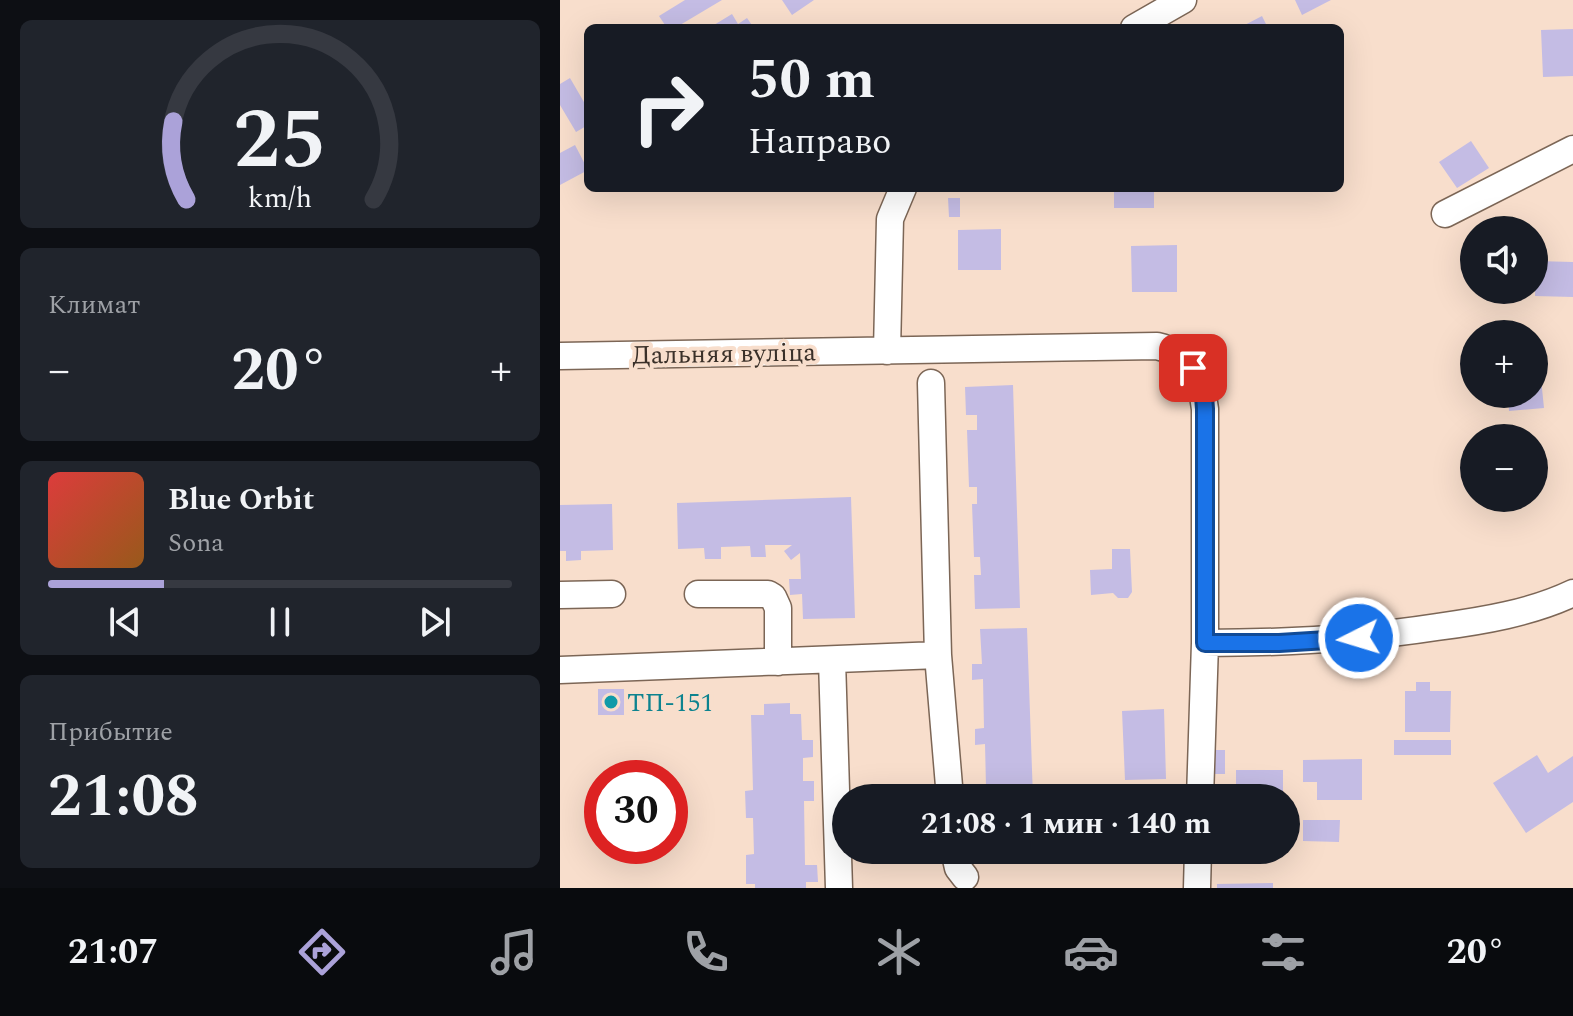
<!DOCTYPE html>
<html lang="ru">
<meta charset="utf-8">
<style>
body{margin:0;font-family:Spectral,serif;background:#20242c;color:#f1f3f6;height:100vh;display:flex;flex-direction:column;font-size:30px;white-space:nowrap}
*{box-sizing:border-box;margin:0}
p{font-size:26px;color:#9ea1a6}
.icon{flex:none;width:44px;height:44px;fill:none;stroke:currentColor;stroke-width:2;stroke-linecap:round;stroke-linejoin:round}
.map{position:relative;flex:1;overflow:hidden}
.sheet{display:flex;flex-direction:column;gap:20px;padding:20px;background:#0d0f14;width:560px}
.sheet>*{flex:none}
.banner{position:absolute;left:24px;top:24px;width:760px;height:168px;border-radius:12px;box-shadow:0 8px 32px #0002;background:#171b24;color:#f1f3f6;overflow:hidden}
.controls{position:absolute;left:900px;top:216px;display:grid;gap:16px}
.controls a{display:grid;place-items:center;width:88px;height:88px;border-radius:50%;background:#171b24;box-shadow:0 8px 32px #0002;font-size:40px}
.speed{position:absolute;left:24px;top:760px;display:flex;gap:16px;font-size:40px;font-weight:700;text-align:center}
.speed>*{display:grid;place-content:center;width:104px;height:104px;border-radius:50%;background:#171b24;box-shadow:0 8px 32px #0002;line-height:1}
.speed .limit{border:12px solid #d22;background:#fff;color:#111}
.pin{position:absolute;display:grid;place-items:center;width:68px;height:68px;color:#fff;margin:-34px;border-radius:16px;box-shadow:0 4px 12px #0006}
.me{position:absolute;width:88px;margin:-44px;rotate:265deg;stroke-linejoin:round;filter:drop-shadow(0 0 6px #0008)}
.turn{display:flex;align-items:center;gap:28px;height:168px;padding:0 32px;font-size:36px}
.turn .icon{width:104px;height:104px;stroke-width:2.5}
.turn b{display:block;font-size:56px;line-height:68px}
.big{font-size:60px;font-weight:700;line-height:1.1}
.sheet .tile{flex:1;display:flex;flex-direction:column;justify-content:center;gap:12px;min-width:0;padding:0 28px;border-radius:12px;background:#20242c}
.sheet .dial{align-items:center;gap:0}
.dial svg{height:208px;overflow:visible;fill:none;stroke:#363941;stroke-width:7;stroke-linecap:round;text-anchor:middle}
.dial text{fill:#f1f3f6;stroke:none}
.song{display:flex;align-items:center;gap:24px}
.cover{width:96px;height:96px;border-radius:12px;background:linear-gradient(135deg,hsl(0 70% 55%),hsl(30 70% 35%))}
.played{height:8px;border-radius:4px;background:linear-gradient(90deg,#aba2d9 25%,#363941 25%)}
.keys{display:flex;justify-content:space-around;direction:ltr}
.heat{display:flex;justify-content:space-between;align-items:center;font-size:44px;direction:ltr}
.trip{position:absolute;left:272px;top:784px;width:468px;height:80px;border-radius:40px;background:#171b24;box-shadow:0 8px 32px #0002;font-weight:700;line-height:80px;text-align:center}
.menu{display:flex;height:128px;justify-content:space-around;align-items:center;background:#090b0e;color:#9ea1a6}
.menu .icon{width:56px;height:56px}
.menu .current{color:#aba2d9}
.menu b{font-size:36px;color:#f1f3f6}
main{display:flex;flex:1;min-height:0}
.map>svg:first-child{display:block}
</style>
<main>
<section class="sheet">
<div class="tile dial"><svg viewBox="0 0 100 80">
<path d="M14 69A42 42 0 1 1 86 69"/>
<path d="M14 69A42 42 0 0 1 9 39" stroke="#aba2d9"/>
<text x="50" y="56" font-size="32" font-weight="700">25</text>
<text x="50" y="72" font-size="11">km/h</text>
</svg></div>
<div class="tile"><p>Климат</p>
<div class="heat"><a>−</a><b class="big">20°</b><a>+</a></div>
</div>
<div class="tile">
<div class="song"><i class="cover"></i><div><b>Blue Orbit</b><p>Sona</p></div></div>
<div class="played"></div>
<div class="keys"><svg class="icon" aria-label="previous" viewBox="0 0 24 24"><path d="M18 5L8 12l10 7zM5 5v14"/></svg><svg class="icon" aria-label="pause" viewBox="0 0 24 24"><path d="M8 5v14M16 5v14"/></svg><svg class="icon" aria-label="next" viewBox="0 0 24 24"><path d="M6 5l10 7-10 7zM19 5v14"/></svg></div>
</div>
<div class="tile"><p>Прибытие</p><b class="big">21:08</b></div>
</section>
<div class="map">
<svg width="1013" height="888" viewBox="0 0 1013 888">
<rect width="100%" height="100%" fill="#f8decc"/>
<!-- building -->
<path fill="#c4bce4" d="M125,0H162L115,28H107L99,16Z
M222,0H254L232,15Z
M735,0H771L742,15Z
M172,14L178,24L187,18L194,28H149Z
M702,16L708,28H679Z
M1013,29V76L983,77L981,30Z
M10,78L28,109V125L16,132L0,105V84Z
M911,141L929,168L897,188L879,162Z
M15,145L28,170L0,185V153Z
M554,189H594V208H554Z
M388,198H400V217H389Z
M441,229V270H398V230Z
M617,245V292H572L571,246Z
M976,261L1013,262V297L975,296Z
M980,369L984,408L949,411L948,394H974V370Z
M453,385L460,608L415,609L414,575H421L420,557H414L412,504H417V487H409L407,430H417V415H406L405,387Z
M291,497L295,618L243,619L242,594L230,595L229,579H241L240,553L231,560L224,551L232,545H205L206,557H191L190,546L161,547V559H145L144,548L118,549L117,503Z
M52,504L53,550L21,551V560L6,561V551H0V505Z
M552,549H570L572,592L568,598H558L553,593L531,595L530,570L552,569Z
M467,628L473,798H418V787L426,786L425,744L415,745V729L424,728L423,679L412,680V664H422L420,629Z
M856,682H870V691H891L890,732H845V691H856Z
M38,689H64V715H38Z
M230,703V714H241L242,740H253V757L243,758V781H254V801H244L245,865H257L258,882H246V888H195V884H186V855L194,854L193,818H186L185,791L193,790L191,715H204V704Z
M604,709L606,779L565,780L562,711Z
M834,740H891V755H834Z
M647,750H665V774H647Z
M977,755L988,773L1013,756V802L966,833L933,783Z
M802,759V800H757V782H743V760Z
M676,770H723V798H676Z
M743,820H780L779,842L743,841Z
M713,883V888H657V884Z"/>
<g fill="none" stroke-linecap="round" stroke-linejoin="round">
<defs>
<path id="minor" d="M574,28L623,0
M885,214L1013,149
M327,351L330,219L343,188
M0,356L597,346C629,353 642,379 645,409V643L640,798
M371,383L378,655L390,798
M138,594H208L213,597L218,608V662
M0,595L52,594
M645,643C723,643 799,639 877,627C922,621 971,613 1013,593
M272,660L279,888
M0,670L378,655
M394,850L398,868L405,877
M637,888L638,850"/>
</defs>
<!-- minor casing -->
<use href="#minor" stroke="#7c6656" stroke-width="29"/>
<!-- minor -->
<use href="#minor" stroke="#fff" stroke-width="26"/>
</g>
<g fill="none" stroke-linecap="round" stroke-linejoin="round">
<defs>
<path id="route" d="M633,368L644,396L645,409V643H719L799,638"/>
</defs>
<!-- route casing -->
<use href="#route" stroke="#114b97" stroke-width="20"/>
<!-- route -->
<use href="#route" stroke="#1a73e8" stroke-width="14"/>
</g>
<!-- markers -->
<circle fill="#0f9aa8" stroke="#f8decc" stroke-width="3" cx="51" cy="702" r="8"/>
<g text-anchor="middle" stroke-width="8" stroke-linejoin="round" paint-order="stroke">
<!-- street labels -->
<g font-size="26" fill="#3a3029" stroke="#f8decc">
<text transform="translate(164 353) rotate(-1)" y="9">Дальняя вуліца</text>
</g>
<!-- culture labels -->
<g font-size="26" fill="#0d838f" stroke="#f8decc" text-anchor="start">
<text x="67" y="711">ТП-151</text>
</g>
</g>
</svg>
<div class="controls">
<a><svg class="icon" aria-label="sound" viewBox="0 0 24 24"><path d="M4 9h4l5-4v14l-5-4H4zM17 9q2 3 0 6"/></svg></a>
<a>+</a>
<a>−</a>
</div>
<div class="speed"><div class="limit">30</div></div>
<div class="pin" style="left:633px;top:368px;background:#d93025"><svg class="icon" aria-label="arrive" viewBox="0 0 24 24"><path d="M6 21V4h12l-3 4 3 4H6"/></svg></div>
<svg class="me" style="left:799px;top:638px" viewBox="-20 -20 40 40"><circle r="17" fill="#1a73e8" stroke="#fff" stroke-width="3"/><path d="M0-11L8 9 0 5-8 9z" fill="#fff"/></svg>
<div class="trip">21:08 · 1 мин · 140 m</div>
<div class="banner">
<div class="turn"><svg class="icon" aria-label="right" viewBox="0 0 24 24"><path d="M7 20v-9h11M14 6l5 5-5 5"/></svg><div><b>50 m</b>Направо</div></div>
</div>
</div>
</main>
<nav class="menu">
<b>21:07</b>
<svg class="icon current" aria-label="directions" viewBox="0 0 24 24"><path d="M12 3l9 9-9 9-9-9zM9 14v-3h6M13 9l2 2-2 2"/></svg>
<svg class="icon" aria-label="music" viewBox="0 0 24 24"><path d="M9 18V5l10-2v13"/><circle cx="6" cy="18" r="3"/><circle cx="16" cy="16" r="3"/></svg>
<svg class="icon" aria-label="phone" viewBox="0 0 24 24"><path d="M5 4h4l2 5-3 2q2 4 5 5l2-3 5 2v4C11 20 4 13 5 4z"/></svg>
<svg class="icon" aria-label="climate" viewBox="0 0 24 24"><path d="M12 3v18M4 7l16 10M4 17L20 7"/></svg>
<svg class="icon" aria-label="car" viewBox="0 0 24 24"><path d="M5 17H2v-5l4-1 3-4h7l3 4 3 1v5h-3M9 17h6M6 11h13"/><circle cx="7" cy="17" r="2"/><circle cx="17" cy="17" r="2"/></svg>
<svg class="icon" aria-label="filters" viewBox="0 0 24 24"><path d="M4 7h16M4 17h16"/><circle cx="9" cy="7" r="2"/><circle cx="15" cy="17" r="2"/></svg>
<b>20°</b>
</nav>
